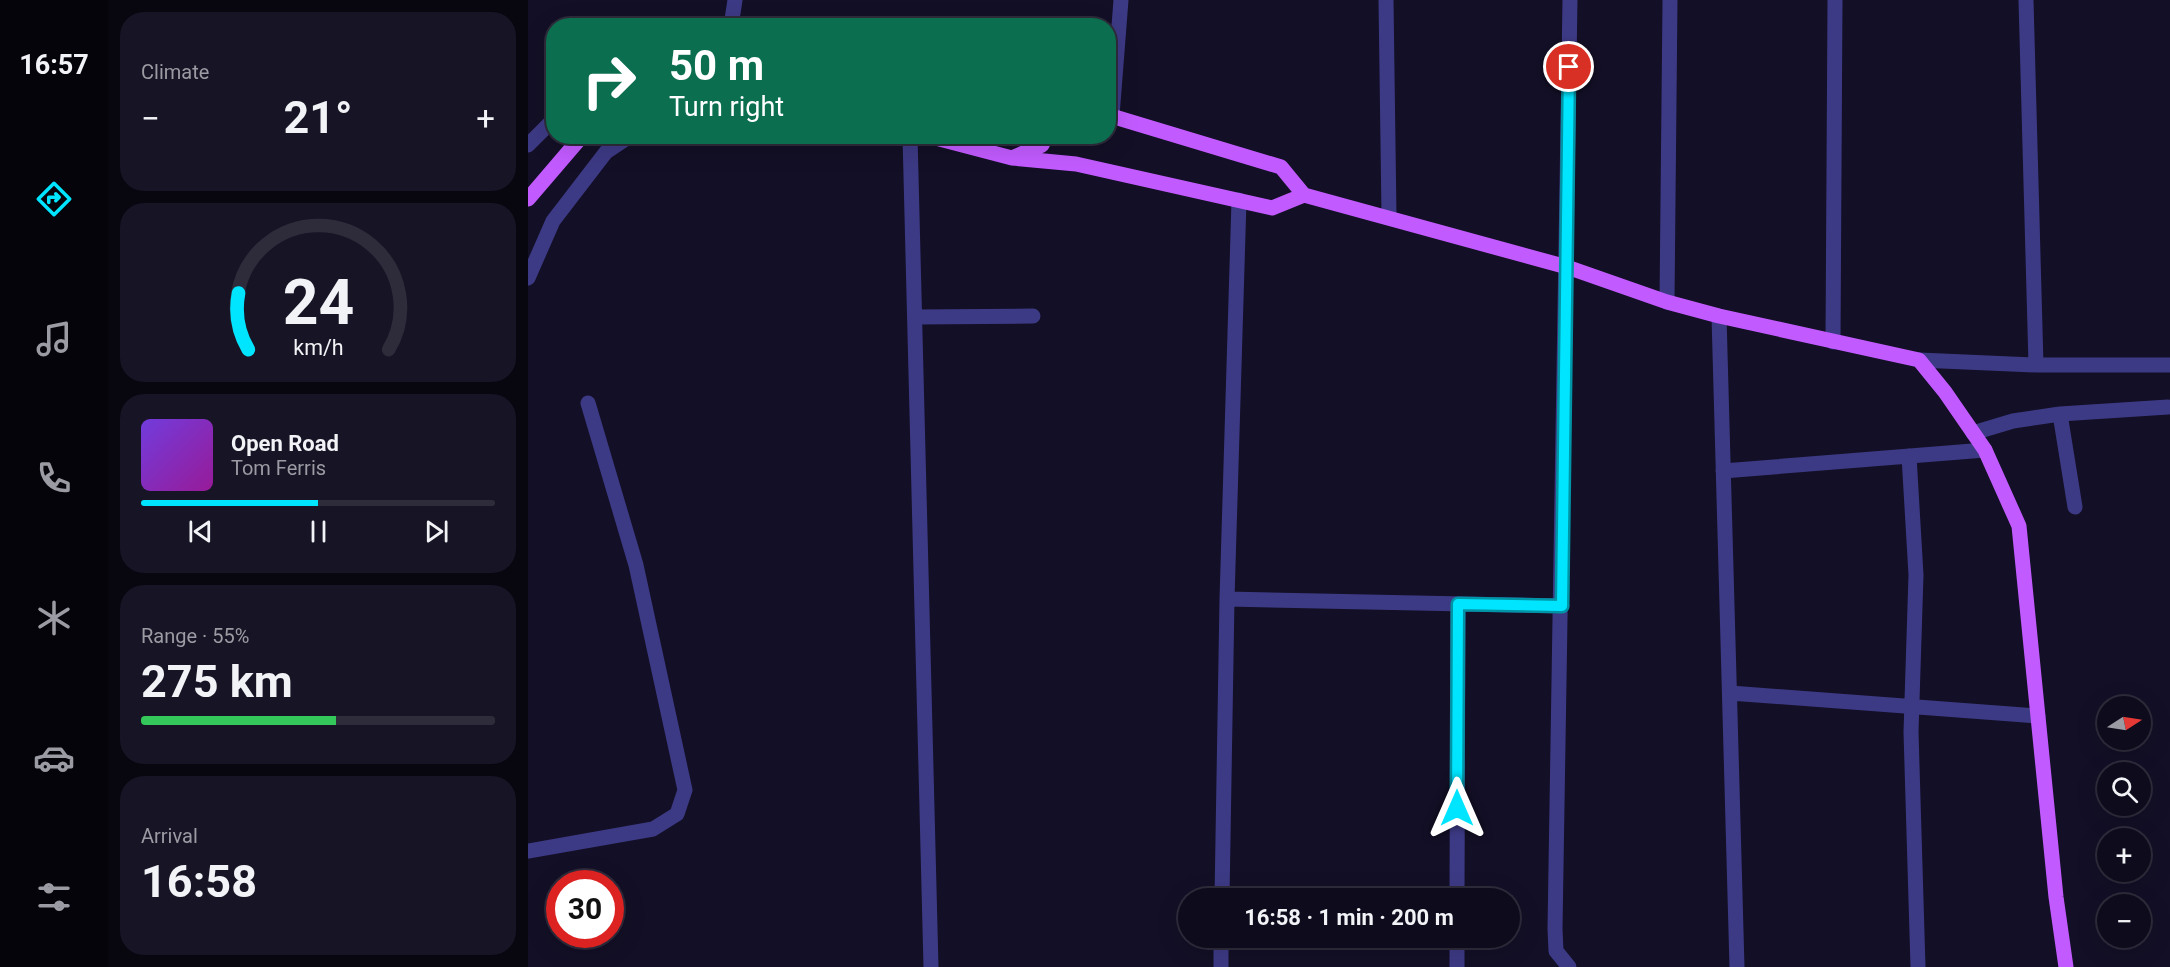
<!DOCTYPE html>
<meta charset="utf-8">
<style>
body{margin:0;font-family:Roboto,sans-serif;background:#171425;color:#f1f3f6;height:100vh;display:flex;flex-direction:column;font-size:22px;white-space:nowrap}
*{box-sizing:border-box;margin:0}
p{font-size:20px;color:#9b9ba3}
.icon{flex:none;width:33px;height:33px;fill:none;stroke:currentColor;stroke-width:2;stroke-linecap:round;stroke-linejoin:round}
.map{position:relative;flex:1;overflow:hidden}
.drawer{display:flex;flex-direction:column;gap:12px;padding:12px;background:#08060f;width:420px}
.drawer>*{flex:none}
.top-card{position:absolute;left:18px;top:18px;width:570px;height:126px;border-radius:24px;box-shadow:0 6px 24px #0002,0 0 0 2px #2e2b3b;background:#0b6e4f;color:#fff;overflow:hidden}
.needle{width:39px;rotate:78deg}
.buttons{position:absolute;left:1569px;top:696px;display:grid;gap:12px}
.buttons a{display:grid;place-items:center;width:54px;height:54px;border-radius:50%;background:#0e0b1c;box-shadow:0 6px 24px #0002,0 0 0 2px #2e2b3b;font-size:30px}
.speed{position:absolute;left:18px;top:870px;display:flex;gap:12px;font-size:30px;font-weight:700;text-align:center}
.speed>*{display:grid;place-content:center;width:78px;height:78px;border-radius:50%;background:#0e0b1c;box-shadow:0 6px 24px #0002,0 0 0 2px #2e2b3b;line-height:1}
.speed .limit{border:9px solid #d22;background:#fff;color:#111}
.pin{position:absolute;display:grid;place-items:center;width:51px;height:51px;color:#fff;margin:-26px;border:3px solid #fff;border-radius:50%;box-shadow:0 2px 6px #0007}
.me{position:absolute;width:66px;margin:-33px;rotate:0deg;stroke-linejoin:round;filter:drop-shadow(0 0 4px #0008)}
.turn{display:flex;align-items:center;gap:21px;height:126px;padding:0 24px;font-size:27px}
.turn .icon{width:78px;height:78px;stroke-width:2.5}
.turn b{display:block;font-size:42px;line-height:51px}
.big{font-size:45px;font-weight:700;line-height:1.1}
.drawer .widget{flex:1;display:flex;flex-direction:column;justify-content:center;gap:9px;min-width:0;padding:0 21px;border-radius:24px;background:#171425}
.drawer .dial{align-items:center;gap:0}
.dial svg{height:156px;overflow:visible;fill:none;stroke:#2e2b3b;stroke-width:7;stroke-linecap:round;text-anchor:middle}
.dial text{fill:#f1f3f6;stroke:none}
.song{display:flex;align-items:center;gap:18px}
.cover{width:72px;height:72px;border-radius:9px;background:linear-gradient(135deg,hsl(260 70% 55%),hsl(300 70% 35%))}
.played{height:6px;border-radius:3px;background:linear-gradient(90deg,#00e5ff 50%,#2e2b3b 50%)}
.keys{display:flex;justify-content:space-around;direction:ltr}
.heat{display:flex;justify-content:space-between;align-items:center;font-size:33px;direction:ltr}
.charge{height:9px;border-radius:4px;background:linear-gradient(90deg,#34c759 55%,#2e2b3b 0)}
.trip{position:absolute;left:650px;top:888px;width:342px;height:60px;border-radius:30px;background:#0e0b1c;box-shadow:0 6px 24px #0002,0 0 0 2px #2e2b3b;font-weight:700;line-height:60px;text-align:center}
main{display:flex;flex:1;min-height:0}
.menu{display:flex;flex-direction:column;width:108px;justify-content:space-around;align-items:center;background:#06040b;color:#9b9ba3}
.menu .icon{width:42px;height:42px}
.menu .selected{color:#00e5ff}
.menu b{font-size:27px;color:#f1f3f6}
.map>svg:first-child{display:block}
</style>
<main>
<nav class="menu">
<b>16:57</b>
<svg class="icon selected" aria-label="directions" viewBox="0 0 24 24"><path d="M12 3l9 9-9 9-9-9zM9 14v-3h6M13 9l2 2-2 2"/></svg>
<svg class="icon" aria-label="music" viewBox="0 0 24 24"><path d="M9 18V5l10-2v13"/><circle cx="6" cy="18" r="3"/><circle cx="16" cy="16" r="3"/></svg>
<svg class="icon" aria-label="phone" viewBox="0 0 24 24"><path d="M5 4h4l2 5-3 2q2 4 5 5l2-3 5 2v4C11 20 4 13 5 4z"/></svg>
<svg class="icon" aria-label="climate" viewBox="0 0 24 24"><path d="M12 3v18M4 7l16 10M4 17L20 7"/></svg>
<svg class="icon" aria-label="car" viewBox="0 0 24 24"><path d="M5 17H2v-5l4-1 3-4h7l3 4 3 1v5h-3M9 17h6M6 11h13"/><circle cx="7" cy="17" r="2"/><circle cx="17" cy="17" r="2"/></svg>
<svg class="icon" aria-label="filters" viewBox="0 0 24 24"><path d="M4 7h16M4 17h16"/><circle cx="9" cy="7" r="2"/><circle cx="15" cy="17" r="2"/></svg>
</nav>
<section class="drawer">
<div class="widget"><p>Climate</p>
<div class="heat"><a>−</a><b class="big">21°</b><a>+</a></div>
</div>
<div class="widget dial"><svg viewBox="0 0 100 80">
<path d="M14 69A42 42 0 1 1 86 69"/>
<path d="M14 69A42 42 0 0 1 9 40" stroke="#00e5ff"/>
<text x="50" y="56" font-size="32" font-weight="700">24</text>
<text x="50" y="72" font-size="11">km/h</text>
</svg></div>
<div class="widget">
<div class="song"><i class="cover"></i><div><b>Open Road</b><p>Tom Ferris</p></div></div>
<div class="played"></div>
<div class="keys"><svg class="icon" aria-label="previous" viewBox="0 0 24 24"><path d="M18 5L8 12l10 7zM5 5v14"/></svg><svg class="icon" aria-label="pause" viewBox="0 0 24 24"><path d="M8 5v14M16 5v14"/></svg><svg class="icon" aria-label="next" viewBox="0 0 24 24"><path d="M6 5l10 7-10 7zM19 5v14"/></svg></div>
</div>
<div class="widget"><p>Range · 55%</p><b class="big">275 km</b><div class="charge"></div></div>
<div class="widget"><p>Arrival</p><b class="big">16:58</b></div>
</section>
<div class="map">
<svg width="1642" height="967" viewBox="0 0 1642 967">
<rect width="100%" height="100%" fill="#130f26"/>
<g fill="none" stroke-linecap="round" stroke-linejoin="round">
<!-- minor -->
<path stroke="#3d3a85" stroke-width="15" d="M858,0L861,216
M203,26L207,0
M584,116L593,0
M382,136L403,967
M0,145L26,119
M0,278L25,221L78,152L102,136
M1139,302L1142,0
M1191,316L1209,967
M388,317L505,316
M1305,342L1307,0
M1391,360L1508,365L1498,0
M1508,365H1642
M1445,433L1485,421L1532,414
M1381,456L1388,575L1383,732L1390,967
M1195,471L1457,450
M1547,507L1532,414L1640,407
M699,599L1034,606
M1202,693L1510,716
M0,851L125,829L149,814L157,790L108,565L60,403
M694,898L699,599L711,200
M929,898L930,604
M693,938V967
M929,967V938
M1041,967L1028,951L1027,929L1042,0"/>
<!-- major -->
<path stroke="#c25bff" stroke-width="15" d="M580,115L753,167L776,195
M400,136L484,158L514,145L518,136
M484,158L548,164L744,208L776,195L1039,267L1139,302L1191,316L1391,360L1417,392L1457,450L1491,526L1528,897L1538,967
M0,199L54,136"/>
</g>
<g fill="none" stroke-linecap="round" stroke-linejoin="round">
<defs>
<path id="route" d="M929,808L930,604L1034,606L1041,67"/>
</defs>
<!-- route casing -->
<use href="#route" stroke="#0095a6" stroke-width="15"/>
<!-- route -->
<use href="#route" stroke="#00e5ff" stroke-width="10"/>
</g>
</svg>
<div class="buttons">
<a><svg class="needle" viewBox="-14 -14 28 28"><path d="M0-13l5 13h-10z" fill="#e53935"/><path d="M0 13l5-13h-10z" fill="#9b9ba3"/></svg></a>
<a><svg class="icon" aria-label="search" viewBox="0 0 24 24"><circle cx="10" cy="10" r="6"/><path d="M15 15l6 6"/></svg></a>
<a>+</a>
<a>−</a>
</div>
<div class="speed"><div class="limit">30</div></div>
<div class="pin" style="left:1041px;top:67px;background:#d93025"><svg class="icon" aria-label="arrive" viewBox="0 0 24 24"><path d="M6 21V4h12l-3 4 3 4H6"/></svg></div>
<svg class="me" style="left:929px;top:808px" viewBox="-20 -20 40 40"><path d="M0-17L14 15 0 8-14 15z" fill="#00e5ff" stroke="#fff" stroke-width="4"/></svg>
<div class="trip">16:58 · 1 min · 200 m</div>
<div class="top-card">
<div class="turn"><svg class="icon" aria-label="right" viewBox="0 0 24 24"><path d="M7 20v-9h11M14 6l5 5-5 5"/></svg><div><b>50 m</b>Turn right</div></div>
</div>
</div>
</main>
